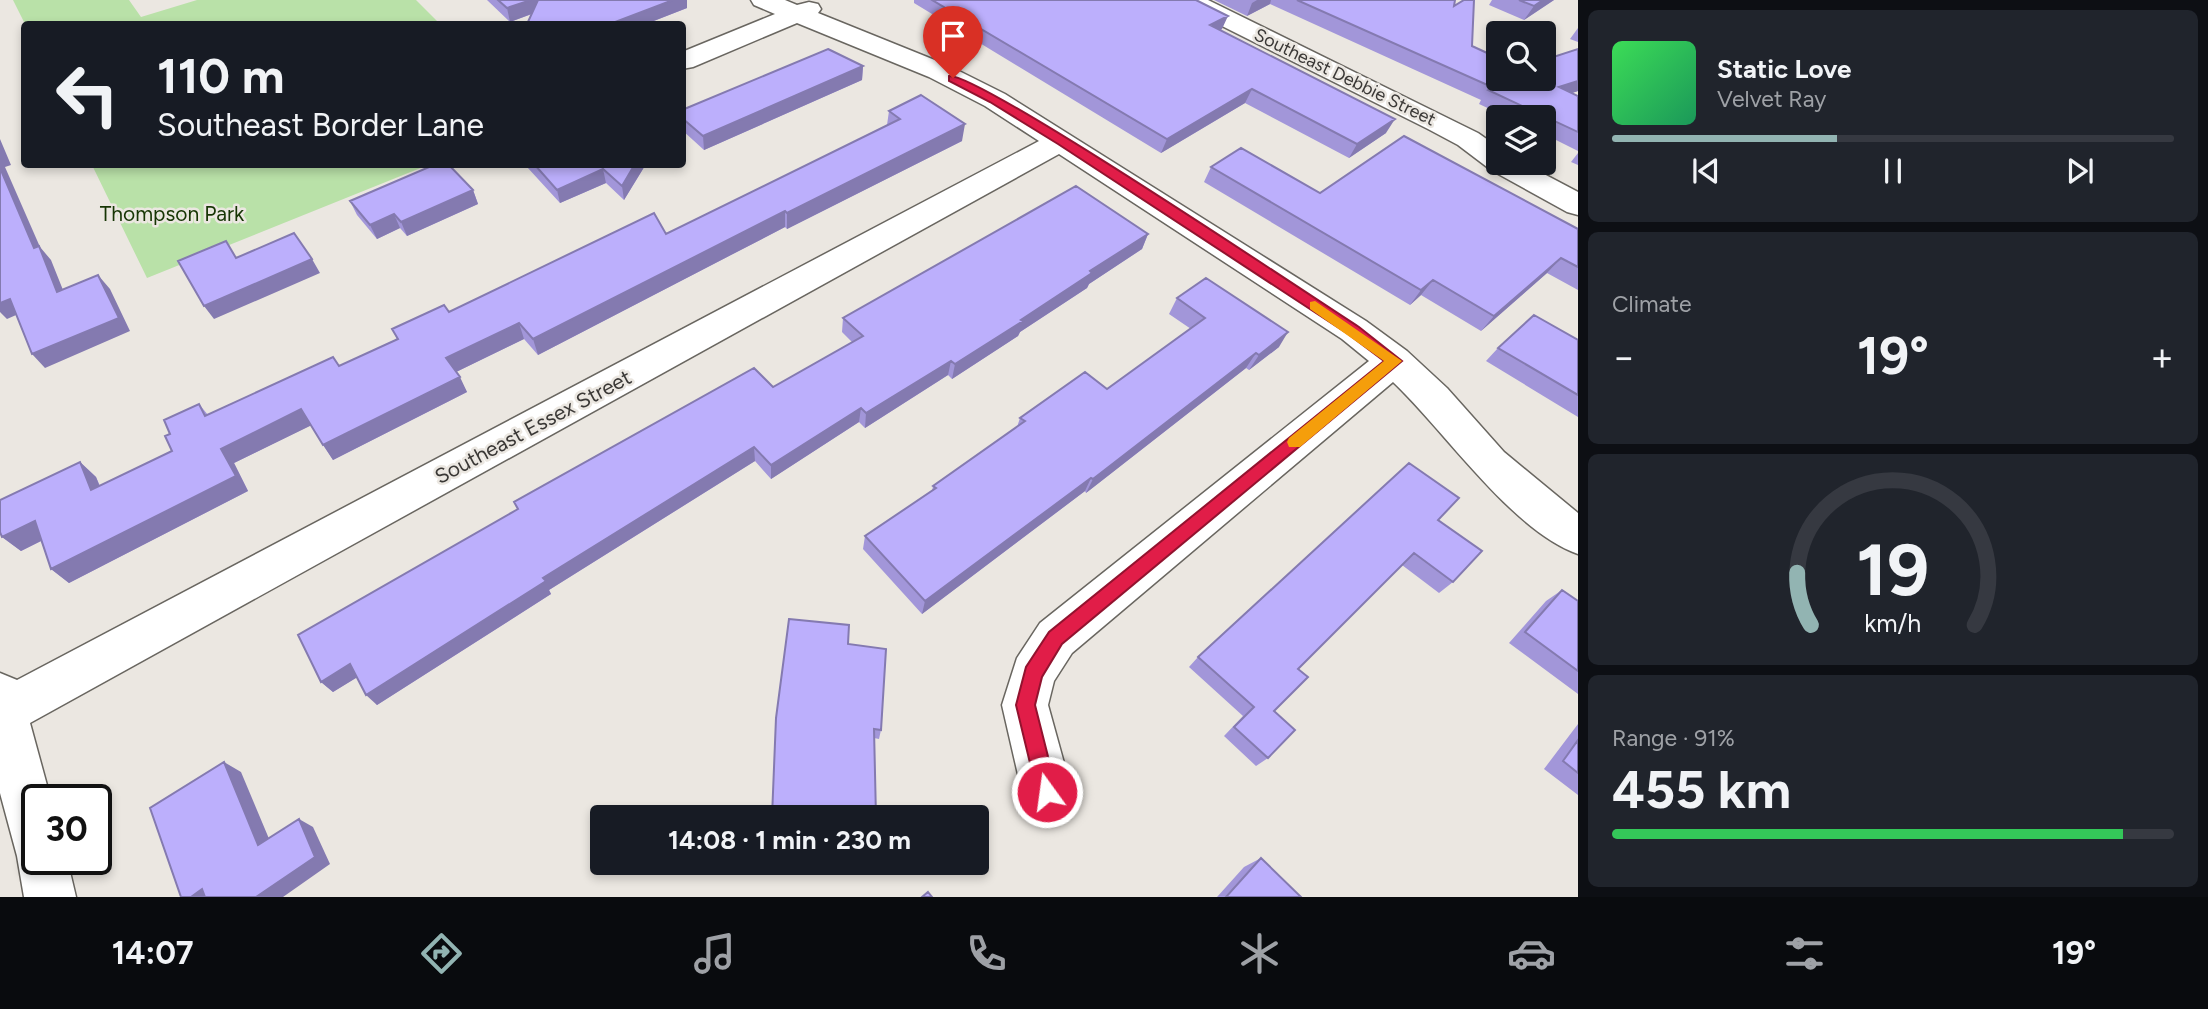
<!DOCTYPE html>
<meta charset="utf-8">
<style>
body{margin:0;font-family:Figtree,sans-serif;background:#20242c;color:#f1f3f6;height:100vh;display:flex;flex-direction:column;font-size:26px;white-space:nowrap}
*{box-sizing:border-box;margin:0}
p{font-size:23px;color:#9ea1a6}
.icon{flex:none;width:38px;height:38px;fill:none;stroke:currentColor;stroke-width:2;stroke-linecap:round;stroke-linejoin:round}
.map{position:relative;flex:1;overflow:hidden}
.sheet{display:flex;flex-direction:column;gap:10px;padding:10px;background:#0d0f14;width:630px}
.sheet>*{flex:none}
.top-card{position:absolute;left:21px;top:21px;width:665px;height:147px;border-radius:7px;box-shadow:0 4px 10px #0003;background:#171b24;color:#f1f3f6;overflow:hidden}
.tools{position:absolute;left:1486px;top:21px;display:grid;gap:14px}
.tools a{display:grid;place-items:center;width:70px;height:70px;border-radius:7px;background:#171b24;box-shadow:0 4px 10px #0003;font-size:35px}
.speed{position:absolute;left:21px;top:784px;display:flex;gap:14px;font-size:35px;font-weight:700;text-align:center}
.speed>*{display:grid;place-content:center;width:91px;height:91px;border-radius:50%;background:#171b24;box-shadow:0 4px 10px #0003;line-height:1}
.speed .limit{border:4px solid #111;border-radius:10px;background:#fff;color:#111}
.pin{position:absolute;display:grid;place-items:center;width:60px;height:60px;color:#fff;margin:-72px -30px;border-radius:50% 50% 50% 0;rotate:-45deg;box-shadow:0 0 7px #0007}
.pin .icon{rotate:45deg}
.me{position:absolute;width:77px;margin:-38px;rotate:346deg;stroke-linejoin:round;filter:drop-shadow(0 0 5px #0008)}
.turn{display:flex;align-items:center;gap:24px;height:147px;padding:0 21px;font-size:32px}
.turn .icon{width:91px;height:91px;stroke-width:2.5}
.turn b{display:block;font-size:49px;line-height:60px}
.big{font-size:52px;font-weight:700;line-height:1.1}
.sheet .card{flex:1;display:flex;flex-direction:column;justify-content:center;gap:10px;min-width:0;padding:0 24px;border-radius:10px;background:#20242c}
.sheet .dial{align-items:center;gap:0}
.dial svg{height:182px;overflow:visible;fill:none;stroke:#363941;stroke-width:7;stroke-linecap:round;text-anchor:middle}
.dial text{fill:#f1f3f6;stroke:none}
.song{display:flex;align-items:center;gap:21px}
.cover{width:84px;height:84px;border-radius:10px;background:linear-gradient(135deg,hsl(130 70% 55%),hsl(150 70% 35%))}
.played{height:7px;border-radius:4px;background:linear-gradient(90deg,#92b4b2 40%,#363941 40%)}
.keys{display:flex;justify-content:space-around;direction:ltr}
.heat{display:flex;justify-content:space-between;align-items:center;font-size:38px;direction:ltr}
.charge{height:10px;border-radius:5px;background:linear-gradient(90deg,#34c759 91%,#363941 0)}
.trip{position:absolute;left:590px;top:805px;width:399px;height:70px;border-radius:7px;background:#171b24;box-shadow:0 4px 10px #0003;font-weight:700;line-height:70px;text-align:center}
.tab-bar{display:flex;height:112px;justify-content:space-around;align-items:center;background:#090b0e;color:#9ea1a6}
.tab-bar .icon{width:49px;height:49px}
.tab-bar .current{color:#92b4b2}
.tab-bar b{font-size:32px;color:#f1f3f6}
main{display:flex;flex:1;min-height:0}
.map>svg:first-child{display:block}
</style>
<main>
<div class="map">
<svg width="1578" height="897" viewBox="0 0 1578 897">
<rect width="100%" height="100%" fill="#ebe7e1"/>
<!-- green -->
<path fill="#b9e1a8" d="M13,0H129L141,17L197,0H416L440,24H25Z
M92,165H428L147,278Z"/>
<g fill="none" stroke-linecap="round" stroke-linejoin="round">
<defs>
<path id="minor" d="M751,0H785L797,5L809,2L818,4L821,9L818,13L947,65L1005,94L1366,321L1407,351L1447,388L1504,452L1578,513V554C1511,530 1446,432 1393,382L1072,653L1054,681L1048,705L1072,792L1064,809L1047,817L1030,809L1022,792L1002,705L1017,658L1040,623L1369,361L1342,339L1059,154L30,723L51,800H37V859H67L76,897H24L17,856L0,793V673L17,680L1039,141L985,106L929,77L797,23L693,67L682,69V52L775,14L754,5Z
M1177,0H1208L1478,133L1498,147V163H1523L1578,192V215L1567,212L1491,170L1458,145L1428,129L1180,5Z"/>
</defs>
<!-- minor casing -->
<use href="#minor" stroke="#696660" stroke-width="3"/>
<!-- minor -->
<use href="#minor" fill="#fff" fill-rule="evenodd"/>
</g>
<!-- wall -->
<path fill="#a296d9" d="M487,0H687V8L646,24H527L532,14L510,22Z
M914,0H1196L1222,29L1220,30L1386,133L1349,158L1245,103L1161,153L914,3Z
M1214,0H1455L1454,6L1472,46L1498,79L1578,49V91L1572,93L1578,96V151L1544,134V117H1507L1479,104L1481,100L1270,4L1247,16Z
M1492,0H1554L1524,20L1489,5Z
M1578,28V42L1570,39Z
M863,66L862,80L704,150L682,130V110Z
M889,111L962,141L787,229L785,227L538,355L524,339L456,372L467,392L333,460L311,425L234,463L248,491L69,583L51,569L41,541L21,551L2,537L80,462L96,477L100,486L172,451L170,434L199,404L208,415L339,366L397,339L392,329L449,312L666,234L887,125Z
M1578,153V165L1571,162Z
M526,164H646L624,200L606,183L560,203L527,167Z
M1211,167L1320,193L1578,229V290L1547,273L1481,331L1421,295L1410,305L1204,182Z
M473,190L478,204L407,236L400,228L377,239L357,215L350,201Z
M1148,234L1142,249L1089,284L1087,288L1020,332L1018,336L952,379L948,375L865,428L859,422L771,479L755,461L549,590L551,594L377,705L357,677L333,692L321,682L517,509L514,502L773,387L852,342L842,332L843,318Z
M1177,298L1279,347L1249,370L1246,368L1086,493L1085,491L922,614L863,549L865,536L932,491L933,486L1017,427L1020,418L1107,389L1191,329L1169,314Z
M1578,340V417L1486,361L1498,348Z
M1438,520L1453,582L1439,593L1402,565L1298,669L1274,711L1268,758L1256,766L1224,736L1243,716L1189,667L1198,657Z
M1562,590L1578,601V694L1509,643L1546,601Z
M848,644L881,730L879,739L874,738Z
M1578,724V795L1544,769Z
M1261,858L1301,897H1217L1244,867Z"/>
<!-- shaded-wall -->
<path fill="#847ab0" d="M531,0H540L542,10L510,22L507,8Z
M673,0H687V8L646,24H610Z
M1257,0H1271L1270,4L1247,16L1252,3Z
M1543,0H1554L1524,20L1534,6Z
M1228,16L1222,29L1205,39L1210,25Z
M863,66L862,80L704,150L703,136Z
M1578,81V91L1548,101L1559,87Z
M1252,89L1245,103L1161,153L1167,139Z
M1395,119L1386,133L1349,158L1357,144Z
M965,124L962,141L787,229V213Z
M0,139L11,165L5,167L40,247L51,260L69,305L57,292L34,248L0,168Z
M635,164H646L624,200L622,186Z
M603,169L606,183L560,203L557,190Z
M473,190L478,204L407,236L401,222Z
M785,211V227L538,355L533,339Z
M394,214L400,228L377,239L370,225Z
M1148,234L1142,249L1089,284L1087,288L1020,332L1018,336L952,379L955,364L1090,271Z
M1561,258L1547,273L1481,331L1494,316Z
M312,259L320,273L214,319L204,306Z
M98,275L110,289L130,331L45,368L32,354Z
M1433,280L1421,295L1410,305L1421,290Z
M10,299L23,312L7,319L0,312V303Z
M519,323L524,339L454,373L446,358Z
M1288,332L1279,347L1249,370L1259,355Z
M1256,353L1246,368L1086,493L1093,479Z
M951,361L948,375L865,428L866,413Z
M460,377L467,392L333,460L323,445Z
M861,408L859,422L771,479V465Z
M301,409L312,425L234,463L248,491L69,583L51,569L221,449Z
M754,447L755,461L549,590L551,594L377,705L366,695L543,578Z
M80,462L96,477L107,505L91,490Z
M1091,478L1085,491L922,614L925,601Z
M35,521L53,535L21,551L2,537Z
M350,664L361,675L333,692L321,682Z
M224,762L241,772L275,853L258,845Z
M299,819L313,827L330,864L283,897H256Z
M202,889L220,897H191Z"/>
<!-- building -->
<path fill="#bcaffc" stroke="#847ab0" stroke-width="2" d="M498,0H531L507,8Z
M538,0H673L610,24H527Z
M932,0H1196L1228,16L1210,25L1395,119L1357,144L1252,89L1167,139Z
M1297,0H1455L1454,6L1464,0H1474L1472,46L1498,58V79H1544V60L1578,49V81L1559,87L1578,96V132L1488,90L1492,87Z
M1519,0H1543L1534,6Z
M828,49L863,66L703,136L682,118V110Z
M921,95L965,124L787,213L785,211L533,339L519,323L446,358L460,377L323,445L301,409L221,449L236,476L51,569L35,521L2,537L0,532V500L80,462L91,490L172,451L165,436L170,434L164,420L199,404L205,416L333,357L339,366L398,339L392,329L444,305L449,312L654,213L666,234L900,119L889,111Z
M1404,136L1578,229V267L1561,258L1494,316L1433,280L1421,290L1211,167L1241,148L1320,193Z
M436,164H448L473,190L401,222L394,214L370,225L350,201Z
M534,164H635L622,186L603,169L557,190Z
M0,168L34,248L39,246L57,292L98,275L119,318L32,354L10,299L0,303Z
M1076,186L1148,234L1090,271L1092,273L1021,320L1023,321L955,364L951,361L866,413L861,408L771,465L754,447L543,578L546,581L366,695L350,664L321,682L298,635L518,509L514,502L754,368L773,387L863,336L843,318Z
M294,233L312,259L204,306L178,261L226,241L236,258Z
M1206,278L1288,332L1259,355L1256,353L1093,479L1091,478L925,601L865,536L936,488L933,486L1025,421L1020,418L1085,372L1107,389L1205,318L1177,298Z
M1534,315L1578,340V395L1498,348Z
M1409,463L1459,498L1438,520L1482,551L1453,582L1414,553L1298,669L1308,677L1274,711L1295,730L1268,758L1234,727L1254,707L1198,657Z
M1562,590L1578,601V671L1525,632Z
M789,619L849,625L848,644L886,649L881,730L874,729L876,817H772L776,718Z
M1578,740V773L1563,761Z
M224,762L258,845L299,819L315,857L256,897H205L202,889L191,897H181L150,808Z
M1261,858L1301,897H1226Z
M928,892L932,897H922Z"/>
<!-- route -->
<path fill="#e11d48" stroke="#92132f" stroke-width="2" d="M949,76C978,72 1309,295 1359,327L1402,361L1062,644L1042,677L1035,705L1057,792L1054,799L1047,802L1039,799L1037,792L1016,705L1026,667L1049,632L1384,361L1348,334L1058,144L990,102L949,81Z"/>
<!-- slow -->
<path fill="#f59e0b" d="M1315,301L1402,361L1300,447H1289L1287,442L1289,438L1384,361L1310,309V302Z"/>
<g text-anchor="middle" stroke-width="5" stroke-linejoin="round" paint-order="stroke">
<!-- far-street labels -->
<g font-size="18" fill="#3a3836" stroke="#ebe7e1">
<text transform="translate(1345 77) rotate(26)" y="6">Southeast Debbie Street</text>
</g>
<!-- park labels -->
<g font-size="21" fill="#163504" stroke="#ebe7e1">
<text x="172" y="221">Thompson Park</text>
</g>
<!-- street labels -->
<g font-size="21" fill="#3a3836" stroke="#ebe7e1">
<text transform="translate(533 427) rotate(-28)" y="7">Southeast Essex Street</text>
</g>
</g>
</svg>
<div class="tools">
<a><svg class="icon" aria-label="search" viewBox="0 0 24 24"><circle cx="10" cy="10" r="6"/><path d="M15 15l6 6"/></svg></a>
<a><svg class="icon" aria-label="layers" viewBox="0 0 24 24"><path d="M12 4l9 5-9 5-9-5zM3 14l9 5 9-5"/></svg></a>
</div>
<div class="speed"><div class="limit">30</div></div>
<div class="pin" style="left:953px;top:78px;background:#d93025"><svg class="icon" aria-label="arrive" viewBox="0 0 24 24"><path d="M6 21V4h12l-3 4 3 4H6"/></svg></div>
<svg class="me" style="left:1047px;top:792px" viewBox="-20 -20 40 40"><circle r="17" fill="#e11d48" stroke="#fff" stroke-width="3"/><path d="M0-11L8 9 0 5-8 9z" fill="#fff"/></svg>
<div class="trip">14:08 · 1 min · 230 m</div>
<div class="top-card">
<div class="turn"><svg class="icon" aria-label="left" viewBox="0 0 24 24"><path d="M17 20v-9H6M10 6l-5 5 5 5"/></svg><div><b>110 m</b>Southeast Border Lane</div></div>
</div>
</div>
<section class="sheet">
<div class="card">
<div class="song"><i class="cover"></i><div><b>Static Love</b><p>Velvet Ray</p></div></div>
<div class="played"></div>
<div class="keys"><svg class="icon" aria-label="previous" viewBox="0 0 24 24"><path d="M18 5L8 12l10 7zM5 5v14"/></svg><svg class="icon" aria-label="pause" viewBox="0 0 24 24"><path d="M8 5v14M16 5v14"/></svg><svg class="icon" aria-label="next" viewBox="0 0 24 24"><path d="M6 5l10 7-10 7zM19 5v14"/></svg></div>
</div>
<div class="card"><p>Climate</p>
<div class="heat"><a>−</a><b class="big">19°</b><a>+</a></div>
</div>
<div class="card dial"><svg viewBox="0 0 100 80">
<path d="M14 69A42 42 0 1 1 86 69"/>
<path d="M14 69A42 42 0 0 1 8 46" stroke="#92b4b2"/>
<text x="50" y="56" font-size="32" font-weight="700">19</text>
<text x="50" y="72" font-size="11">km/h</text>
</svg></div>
<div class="card"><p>Range · 91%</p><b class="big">455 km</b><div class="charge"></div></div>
</section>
</main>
<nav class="tab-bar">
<b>14:07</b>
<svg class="icon current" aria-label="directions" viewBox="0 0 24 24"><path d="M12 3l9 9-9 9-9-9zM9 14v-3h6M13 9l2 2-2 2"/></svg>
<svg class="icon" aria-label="music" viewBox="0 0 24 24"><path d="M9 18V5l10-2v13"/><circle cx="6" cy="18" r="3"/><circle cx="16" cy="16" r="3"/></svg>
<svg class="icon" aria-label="phone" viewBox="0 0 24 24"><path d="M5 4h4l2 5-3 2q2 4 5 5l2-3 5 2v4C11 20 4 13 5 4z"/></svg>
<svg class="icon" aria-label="climate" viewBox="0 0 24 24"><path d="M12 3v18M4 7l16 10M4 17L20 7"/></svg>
<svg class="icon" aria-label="car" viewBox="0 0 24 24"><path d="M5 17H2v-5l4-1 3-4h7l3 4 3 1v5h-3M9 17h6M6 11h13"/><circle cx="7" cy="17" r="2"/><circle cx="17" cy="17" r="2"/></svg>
<svg class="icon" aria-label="filters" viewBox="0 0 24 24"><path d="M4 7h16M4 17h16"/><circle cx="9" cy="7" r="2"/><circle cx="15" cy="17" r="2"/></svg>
<b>19°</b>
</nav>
